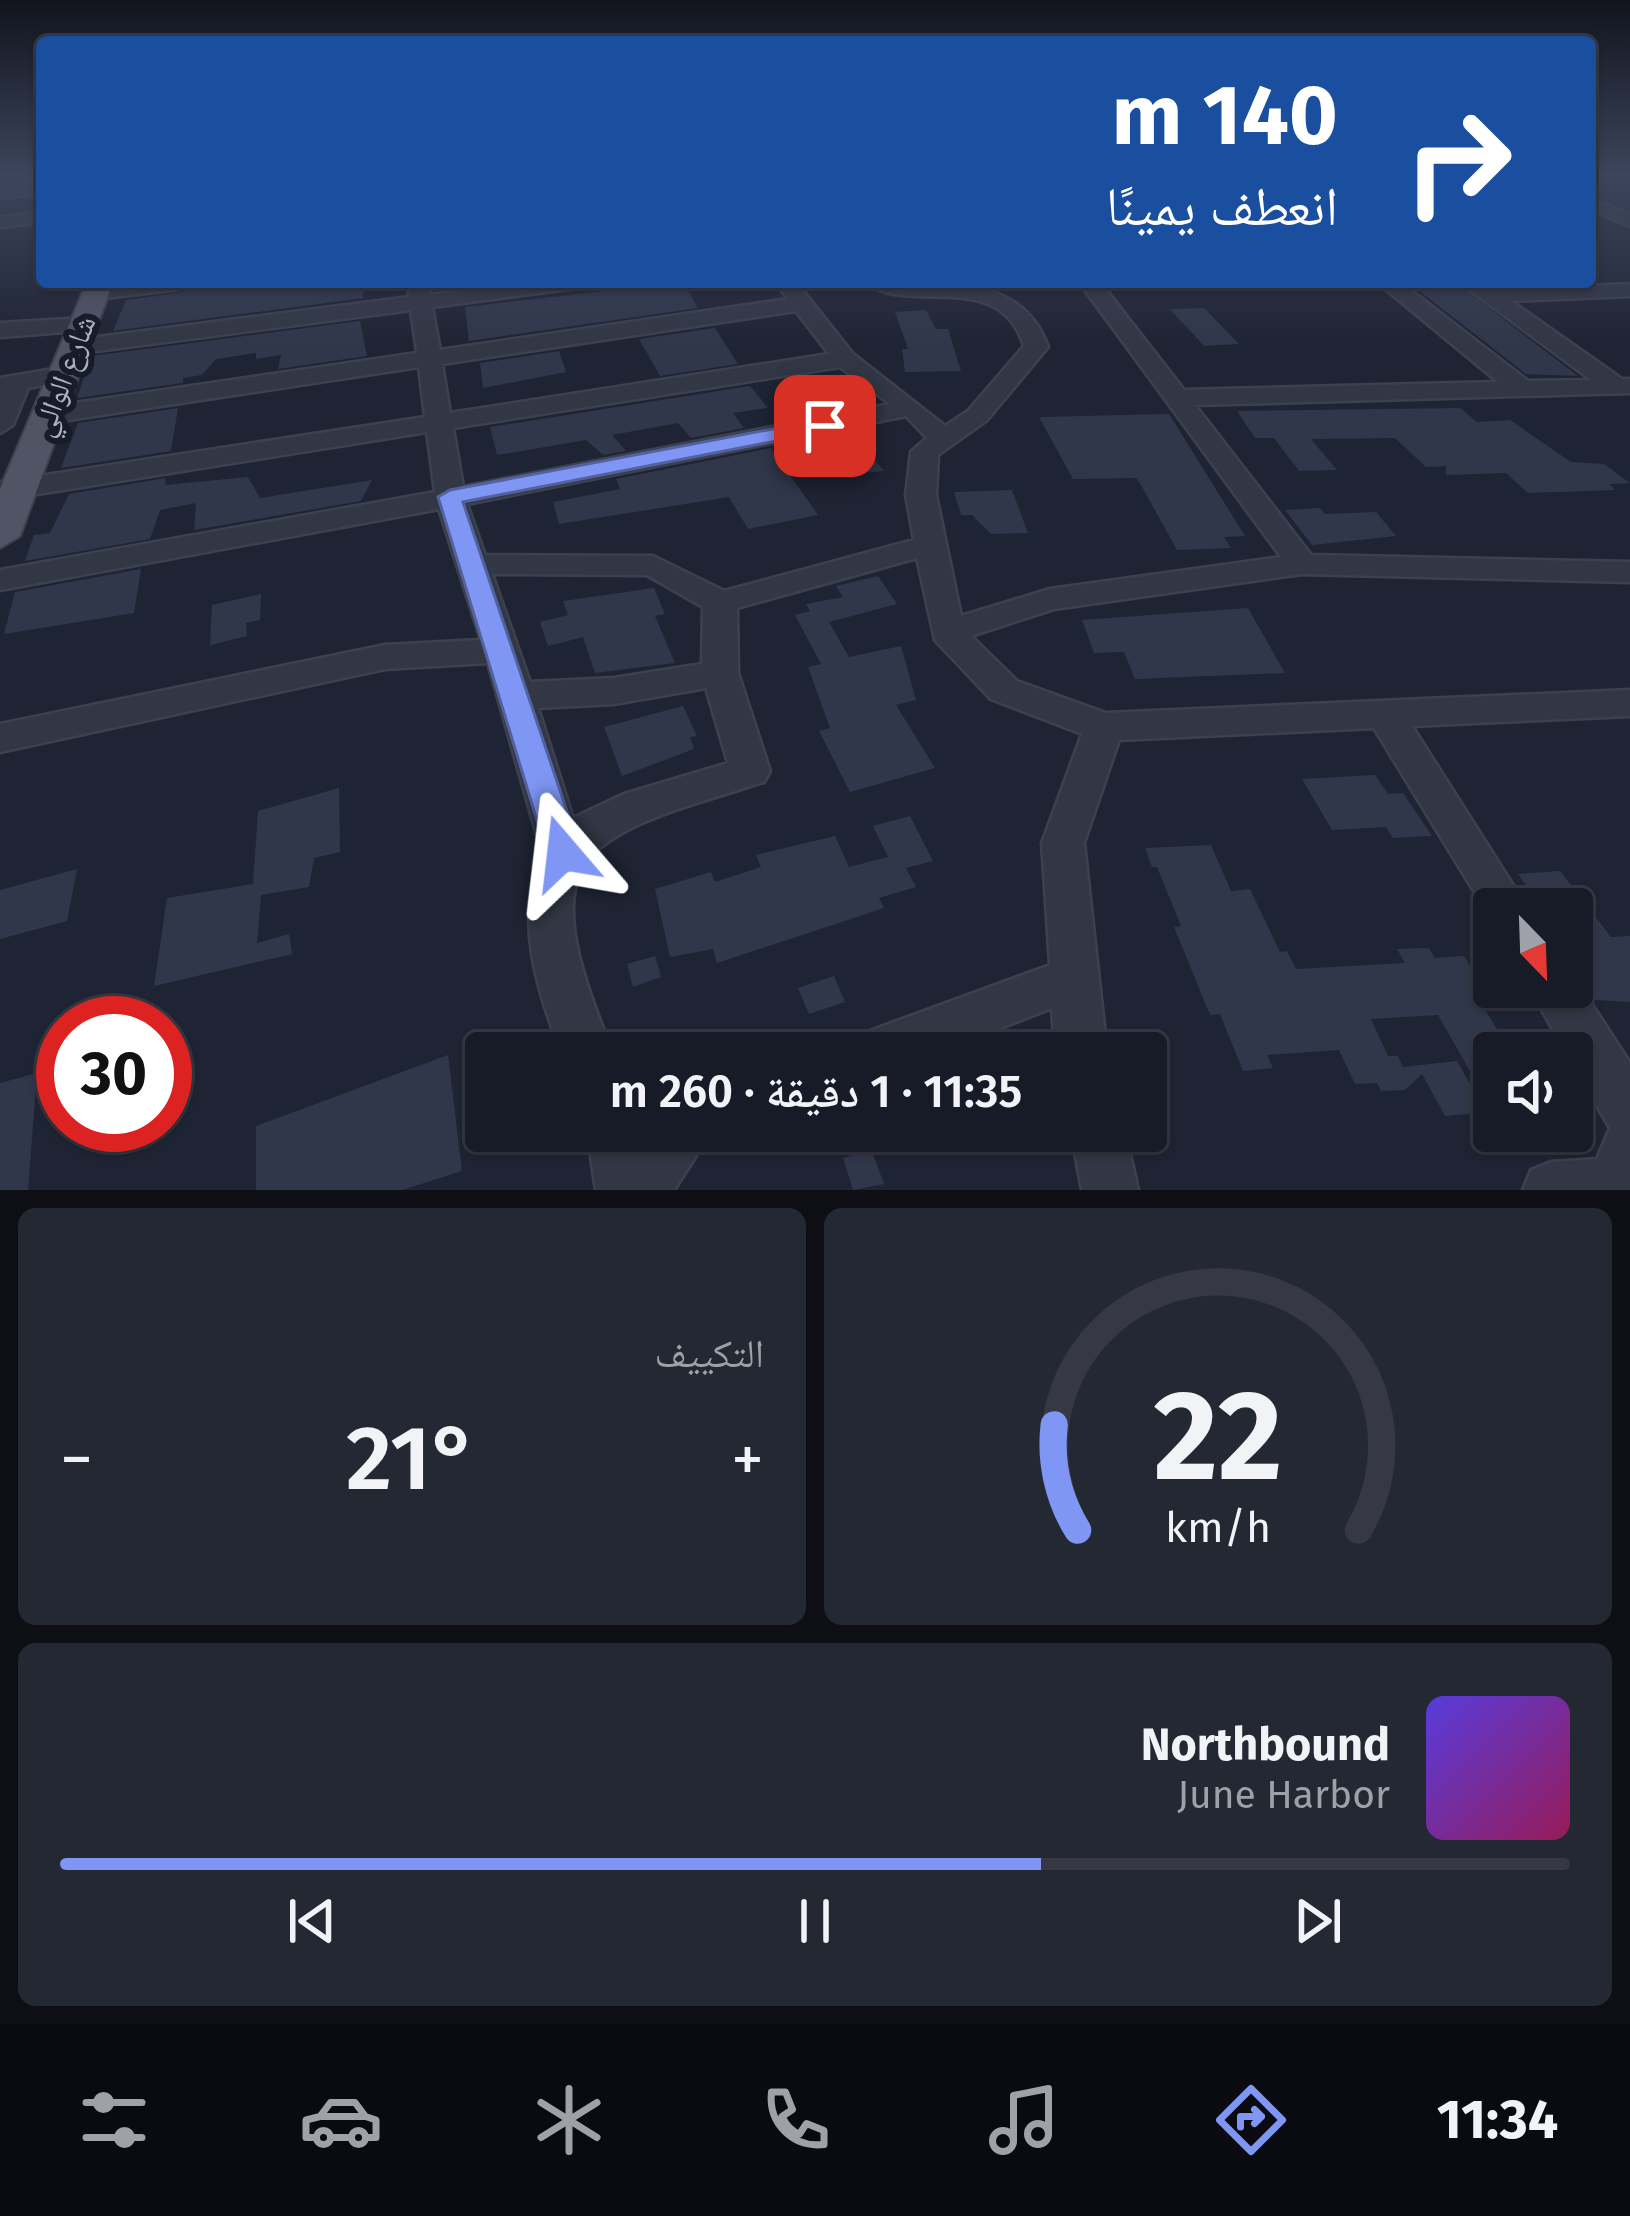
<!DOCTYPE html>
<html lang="ar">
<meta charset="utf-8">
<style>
body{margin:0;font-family:"Fira Sans","Noto Naskh Arabic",sans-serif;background:#242833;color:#f1f3f6;direction:rtl;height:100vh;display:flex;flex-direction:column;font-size:45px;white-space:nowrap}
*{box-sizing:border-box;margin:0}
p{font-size:39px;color:#9ea1a7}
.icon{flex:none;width:66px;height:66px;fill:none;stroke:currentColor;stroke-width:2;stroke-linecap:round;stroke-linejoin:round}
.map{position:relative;height:1190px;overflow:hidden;direction:ltr}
.sheet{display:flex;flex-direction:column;gap:18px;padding:18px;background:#0d0f15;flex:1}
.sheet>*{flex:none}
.banner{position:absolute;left:36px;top:36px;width:1560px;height:252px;border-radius:12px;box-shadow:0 3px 9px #0004,0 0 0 3px #363944;direction:rtl;background:#1a4fa0;color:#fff;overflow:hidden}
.needle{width:78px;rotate:157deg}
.buttons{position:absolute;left:1473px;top:888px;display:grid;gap:24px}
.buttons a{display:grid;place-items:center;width:120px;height:120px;border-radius:12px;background:#171b27;box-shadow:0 3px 9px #0004,0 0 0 3px #363944;font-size:60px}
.speed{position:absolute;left:36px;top:996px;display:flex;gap:24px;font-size:60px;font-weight:700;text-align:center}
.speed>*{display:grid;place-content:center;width:156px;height:156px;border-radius:50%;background:#171b27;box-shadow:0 3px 9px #0004,0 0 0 3px #363944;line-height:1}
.speed .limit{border:18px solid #d22;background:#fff;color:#111}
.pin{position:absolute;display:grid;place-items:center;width:102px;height:102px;color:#fff;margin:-51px;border-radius:24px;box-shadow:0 6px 18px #0006}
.me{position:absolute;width:132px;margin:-66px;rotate:343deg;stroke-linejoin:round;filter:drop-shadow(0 0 9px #0008)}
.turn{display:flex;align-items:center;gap:42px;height:252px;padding:0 60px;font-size:54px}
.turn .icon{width:156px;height:156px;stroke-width:2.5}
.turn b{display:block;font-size:84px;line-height:102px}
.big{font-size:90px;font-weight:600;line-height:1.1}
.sheet .tile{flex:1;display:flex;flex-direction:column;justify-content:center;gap:18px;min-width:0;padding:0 42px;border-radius:18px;background:#242833}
.sheet .dial{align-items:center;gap:0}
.dial svg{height:312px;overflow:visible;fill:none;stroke:#363944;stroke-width:7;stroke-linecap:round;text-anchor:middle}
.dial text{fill:#f1f3f6;stroke:none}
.song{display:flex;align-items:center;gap:36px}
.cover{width:144px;height:144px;border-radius:18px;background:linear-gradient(135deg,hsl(250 70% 55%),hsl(330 70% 35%))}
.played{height:12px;border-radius:6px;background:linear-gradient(90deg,#7f96f4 65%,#363944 65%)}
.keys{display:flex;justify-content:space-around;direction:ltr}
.heat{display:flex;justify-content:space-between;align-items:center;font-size:66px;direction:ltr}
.sheet .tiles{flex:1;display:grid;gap:18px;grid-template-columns:1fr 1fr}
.tile:last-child{grid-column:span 2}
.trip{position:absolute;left:465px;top:1032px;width:702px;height:120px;border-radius:12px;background:#171b27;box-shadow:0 3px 9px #0004,0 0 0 3px #363944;font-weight:600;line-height:120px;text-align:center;direction:rtl}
.tabs{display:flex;height:192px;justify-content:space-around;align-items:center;background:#090b10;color:#9ea1a7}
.tabs .icon{width:84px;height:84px}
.tabs .active{color:#7f96f4}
.tabs b{font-size:54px;color:#f1f3f6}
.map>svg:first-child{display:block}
</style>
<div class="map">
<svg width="1630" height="1190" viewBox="0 0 1630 1190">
<rect width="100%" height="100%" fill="#1f2434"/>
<!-- building -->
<path fill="#31374b" d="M255,282H364L363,298L113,331L126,300Z
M683,282L698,308L469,341L465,307Z
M1408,282H1455L1578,376L1526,374Z
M1204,308L1239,344L1204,346L1170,309Z
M926,310L936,329H948L961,371L905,372L902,349H908L895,312Z
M360,321L367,356L278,369L281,355L256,359V353L216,359L202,375L183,378V383L77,398L91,356Z
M715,328L738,364L660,376L639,339Z
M559,351L566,372L483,388L480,363Z
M750,386L768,408L733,413L744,428L691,438L678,423L612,435L626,451L603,455L586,440L497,455L490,427Z
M178,408L171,451L61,468L78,423Z
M1460,408L1477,422L1510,420L1571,462L1604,464L1630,483L1609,484L1615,490L1528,493L1506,473L1446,475V466L1426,467L1395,438L1311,439L1337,470L1299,471L1274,438H1255L1237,411Z
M1169,414L1245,536L1224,537L1231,548L1177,550L1137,478L1073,479L1039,417Z
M851,432L884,471L858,473L843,433Z
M771,448L818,515L748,529L729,497L559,524L553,502L620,489L616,479Z
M248,477L260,498L372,480L361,501L194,530L196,503L160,510L150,539L25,561L34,535L50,533L69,494L166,478L165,485Z
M1012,490L1028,533L991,534L972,515H961L954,492Z
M1320,508L1325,514L1376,512L1396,536L1312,545L1285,510Z
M141,569L134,613L4,634L15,592Z
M878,576L897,604L829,622L849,657L901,646L916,700L896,705L935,768L850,792L819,731L830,728L808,667L821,664L795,615L810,611L806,604L843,597L836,586Z
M654,588L665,614L655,616L675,663L595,673L583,637L548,646L540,622L568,615L563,601Z
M261,594L260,620L246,623L247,636L210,645L212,605Z
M1248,608L1285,673L1135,679L1124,652L1094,653L1082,620Z
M683,706L697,736L690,737L694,749L622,776L604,727Z
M1375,775L1388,794L1403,793L1432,836L1393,838L1386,827L1332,830L1302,779Z
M339,788L340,852L314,858L309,887L261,895L257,943L289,934L292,954L154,986L167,898L253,884L258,811Z
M910,816L933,861L906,868L916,887L879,898L884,908L717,963L713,949L670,957L655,889L711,872L715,882L761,867L756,855L835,836L849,867L888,857L873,826Z
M1211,845L1231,891L1250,889L1280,952L1287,951L1296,969L1405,963L1397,949L1429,948L1435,958L1464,956L1488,996L1477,997L1510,1050L1494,1052V1069L1470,1071L1438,1015L1371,1019L1388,1056H1398L1403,1067L1457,1061L1486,1112L1445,1116L1422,1074L1405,1090L1381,1091L1377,1083L1355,1084L1339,1050L1267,1055L1273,1068L1243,1071L1220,1014L1210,1015L1174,927L1181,926L1157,867H1152L1145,848Z
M77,869L67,921L0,939V890Z
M1560,871L1611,937L1630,936V1002L1595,1000L1572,969V909H1543L1518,874Z
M655,956L661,977L633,987L627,964Z
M834,976L845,1002L809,1014L798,988Z
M448,1055L462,1171L402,1190H256V1126Z
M37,1073L28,1190H0V1083Z
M871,1149L884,1184L853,1190L843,1158Z"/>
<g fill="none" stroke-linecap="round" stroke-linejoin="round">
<defs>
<path id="minor" d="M42,184V194L0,198V188Z
M1590,199L1630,214V226L1590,210Z
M42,212V222L0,227V217Z
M136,282H199L189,288L96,299L85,293Z
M409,282H427L430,295L529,282H587L577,288L432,307L440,350L788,299L775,282H796L853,354L945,426L969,410L1024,346C999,266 910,317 865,282C930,282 1021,270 1048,347L987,420L938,455L936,495L961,616L1050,589L1281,557L1079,282H1100L1184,390L1498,382L1377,282H1400L1528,381L1591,380L1459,282H1483L1493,290L1630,284V296L1511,301L1622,379H1630V393L1195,405L1311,555L1630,562V582L1302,574L1054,609L971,636L1017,681L1106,713L1630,690V716L1412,726L1528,909H1494V924L1374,728L1119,740L1084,843L1107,1053H1055L1052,1008L937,1053H848L856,1036L1050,965L1042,843L1082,734L991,699L935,640L917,558L737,608L738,673L770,771L764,782C580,839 527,847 613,1053H561C537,989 514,919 542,853L488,663L385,669L0,752V724L385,645L481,640L439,509L0,590V570L435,492L427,432L0,500V482L425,417L419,367L48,423L35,415L48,407L417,353L411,310L74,354L62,347L74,340L409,297ZM796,311L829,354L450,413L442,364ZM840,367L890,404L463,487L453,428ZM906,416L927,438L911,452L906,495L914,540L724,591L653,556L485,555L467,504ZM492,574L647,575L703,607L702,664L614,678L530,682ZM706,688L728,763L624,794L573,818L538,708L614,704Z
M83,318L91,320V330L0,337V323Z
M65,367L74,369V379L28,388L13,425L0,433V378Z
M1572,974L1630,1063V1190H1523L1531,1170L1551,1162L1597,1159L1610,1128L1572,1064V1053H1566L1529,987H1572Z
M587,1131H641L643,1140L650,1131H712L674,1190H596Z
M1071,1131H1125L1138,1190H1082Z"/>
<path id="major" d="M87,282H113L20,536L0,548V489Z"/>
</defs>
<!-- minor casing -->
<use href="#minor" stroke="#3c404f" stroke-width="5"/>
<!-- major casing -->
<use href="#major" stroke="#3c404f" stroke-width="4"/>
<!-- minor -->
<use href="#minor" fill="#323745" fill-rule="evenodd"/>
<!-- major -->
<use href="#major" fill="#505565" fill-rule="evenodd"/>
</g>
<!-- sky -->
<linearGradient id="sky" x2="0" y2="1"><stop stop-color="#11141d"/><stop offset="0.51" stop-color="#3c455c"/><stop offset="1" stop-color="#3c455c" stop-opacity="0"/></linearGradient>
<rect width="1630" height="344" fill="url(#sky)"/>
<!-- route -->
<path fill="#7f96f4" stroke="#53629f" stroke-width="3" d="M825,419L832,421V430L463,502L581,853L575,863L563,867L550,863L438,497L450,490Z"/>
<g text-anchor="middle" stroke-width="12" stroke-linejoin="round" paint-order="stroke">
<!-- far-street labels -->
<g font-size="30" fill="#acb0c2" stroke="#181c29">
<text transform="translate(64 376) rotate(-69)" y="10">شارع الوالي</text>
</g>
</g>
</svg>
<div class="buttons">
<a><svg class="needle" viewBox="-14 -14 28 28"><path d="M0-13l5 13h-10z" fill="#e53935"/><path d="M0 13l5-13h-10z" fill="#9ea1a7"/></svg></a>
<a><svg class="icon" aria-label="sound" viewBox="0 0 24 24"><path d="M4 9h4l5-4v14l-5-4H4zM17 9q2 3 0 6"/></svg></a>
</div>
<div class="speed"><div class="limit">30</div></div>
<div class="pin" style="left:825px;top:426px;background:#d93025"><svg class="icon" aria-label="arrive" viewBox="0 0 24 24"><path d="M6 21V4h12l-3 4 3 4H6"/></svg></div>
<svg class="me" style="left:563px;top:853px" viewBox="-20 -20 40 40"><path d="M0-17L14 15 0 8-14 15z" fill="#7f96f4" stroke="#fff" stroke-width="4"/></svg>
<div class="trip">11:35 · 1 دقيقة · 260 m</div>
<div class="banner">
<div class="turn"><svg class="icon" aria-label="right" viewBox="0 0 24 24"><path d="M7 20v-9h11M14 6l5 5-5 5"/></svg><div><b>140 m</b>انعطف يمينًا</div></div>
</div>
</div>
<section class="sheet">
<div class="tiles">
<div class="tile dial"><svg viewBox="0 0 100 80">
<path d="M14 69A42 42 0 1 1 86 69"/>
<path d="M14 69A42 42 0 0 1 8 42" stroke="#7f96f4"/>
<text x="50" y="56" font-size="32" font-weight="700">22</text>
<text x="50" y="72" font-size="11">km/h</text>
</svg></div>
<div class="tile"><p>التكييف</p>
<div class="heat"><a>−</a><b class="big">21°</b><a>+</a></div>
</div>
<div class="tile">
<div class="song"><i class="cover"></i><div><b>Northbound</b><p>June Harbor</p></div></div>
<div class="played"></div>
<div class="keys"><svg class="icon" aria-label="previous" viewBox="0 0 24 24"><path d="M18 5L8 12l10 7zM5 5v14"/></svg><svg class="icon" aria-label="pause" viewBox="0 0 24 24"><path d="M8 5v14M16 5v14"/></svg><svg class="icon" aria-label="next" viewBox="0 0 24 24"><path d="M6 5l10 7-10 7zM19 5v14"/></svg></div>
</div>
</div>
</section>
<nav class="tabs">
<b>11:34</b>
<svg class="icon active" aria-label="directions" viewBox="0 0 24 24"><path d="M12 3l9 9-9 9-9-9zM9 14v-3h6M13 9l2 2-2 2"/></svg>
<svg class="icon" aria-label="music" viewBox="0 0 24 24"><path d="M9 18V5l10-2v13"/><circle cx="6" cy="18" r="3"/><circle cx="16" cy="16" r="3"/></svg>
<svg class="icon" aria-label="phone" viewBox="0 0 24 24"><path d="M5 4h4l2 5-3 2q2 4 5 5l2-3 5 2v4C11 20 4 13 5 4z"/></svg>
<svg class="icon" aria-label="climate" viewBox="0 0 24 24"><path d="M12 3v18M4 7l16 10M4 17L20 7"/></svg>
<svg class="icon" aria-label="car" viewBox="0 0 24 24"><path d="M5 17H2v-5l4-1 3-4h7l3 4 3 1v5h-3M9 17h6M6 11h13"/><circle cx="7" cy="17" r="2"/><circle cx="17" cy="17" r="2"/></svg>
<svg class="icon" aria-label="filters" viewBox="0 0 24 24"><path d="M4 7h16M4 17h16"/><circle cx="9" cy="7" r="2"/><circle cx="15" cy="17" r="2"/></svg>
</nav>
